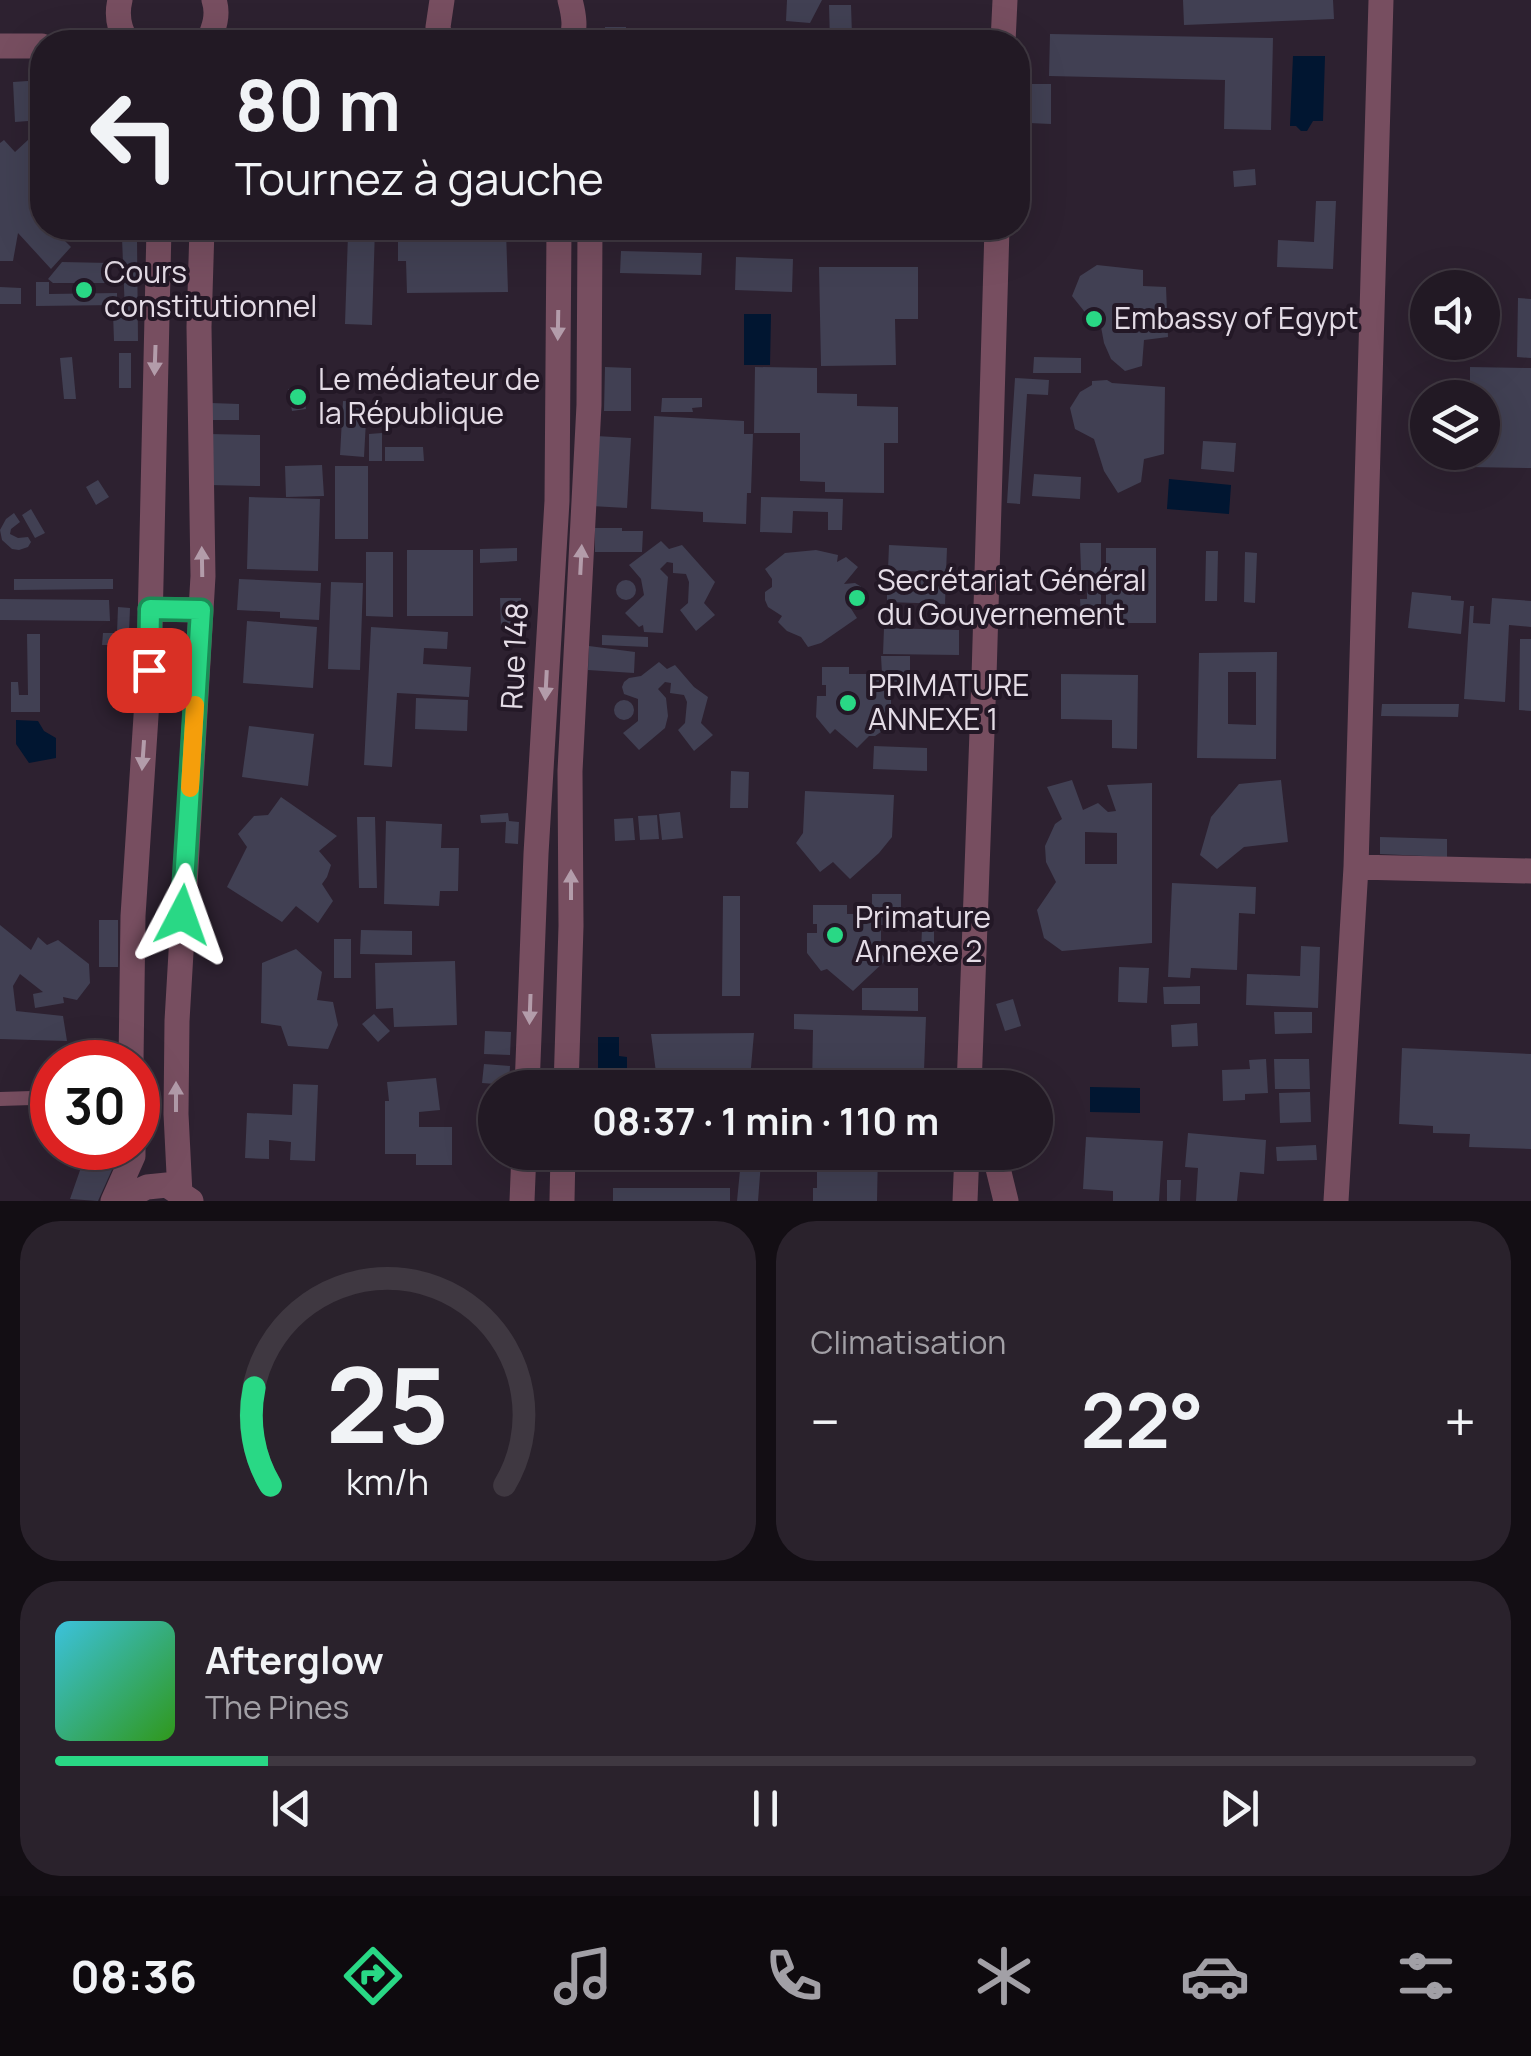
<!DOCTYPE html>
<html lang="fr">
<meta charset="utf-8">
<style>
body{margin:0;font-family:Manrope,sans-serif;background:#2a222c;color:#f1f3f6;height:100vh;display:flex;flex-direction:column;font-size:38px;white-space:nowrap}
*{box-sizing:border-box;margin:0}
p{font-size:32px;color:#a2a0a6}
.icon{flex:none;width:55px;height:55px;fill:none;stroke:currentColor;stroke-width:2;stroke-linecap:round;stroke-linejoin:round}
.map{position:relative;height:1201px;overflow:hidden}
.panel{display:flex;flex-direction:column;gap:20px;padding:20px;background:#130e14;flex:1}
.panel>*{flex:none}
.hud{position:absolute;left:30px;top:30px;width:1000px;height:210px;border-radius:40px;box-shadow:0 10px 40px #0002,0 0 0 2px #3f3841;background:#221924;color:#f1f3f6;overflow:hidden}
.tools{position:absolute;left:1410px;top:270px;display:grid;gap:20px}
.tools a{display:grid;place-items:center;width:90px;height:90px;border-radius:50%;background:#221924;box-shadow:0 10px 40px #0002,0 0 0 2px #3f3841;font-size:50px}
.speed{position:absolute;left:30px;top:1040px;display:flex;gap:20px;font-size:50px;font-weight:700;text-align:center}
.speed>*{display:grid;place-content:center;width:130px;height:130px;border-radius:50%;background:#221924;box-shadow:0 10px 40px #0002,0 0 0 2px #3f3841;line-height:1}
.speed .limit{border:15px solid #d22;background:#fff;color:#111}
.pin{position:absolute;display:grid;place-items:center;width:85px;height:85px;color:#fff;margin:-42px;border-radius:20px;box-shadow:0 5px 15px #0006}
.me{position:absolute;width:110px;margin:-55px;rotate:4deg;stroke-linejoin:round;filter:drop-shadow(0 0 8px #0008)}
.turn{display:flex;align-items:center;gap:35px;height:210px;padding:0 40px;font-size:45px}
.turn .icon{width:130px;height:130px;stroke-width:2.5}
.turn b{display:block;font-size:70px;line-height:85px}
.big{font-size:75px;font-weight:700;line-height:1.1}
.panel .widget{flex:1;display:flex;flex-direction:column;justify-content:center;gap:15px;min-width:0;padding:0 35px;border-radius:40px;background:#2a222c}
.panel .dial{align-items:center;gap:0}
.dial svg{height:260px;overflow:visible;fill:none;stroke:#3f3841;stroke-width:7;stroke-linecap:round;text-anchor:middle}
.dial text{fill:#f1f3f6;stroke:none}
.song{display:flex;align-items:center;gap:30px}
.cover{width:120px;height:120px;border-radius:15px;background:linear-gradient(135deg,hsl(190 70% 55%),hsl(110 70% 35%))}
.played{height:10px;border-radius:5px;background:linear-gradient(90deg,#29d885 15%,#3f3841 15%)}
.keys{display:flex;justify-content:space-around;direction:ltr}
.heat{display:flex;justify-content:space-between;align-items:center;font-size:55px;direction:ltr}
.panel .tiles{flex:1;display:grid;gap:20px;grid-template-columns:1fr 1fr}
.widget:last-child{grid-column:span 2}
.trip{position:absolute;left:478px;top:1070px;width:575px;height:100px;border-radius:50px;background:#221924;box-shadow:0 10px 40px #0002,0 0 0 2px #3f3841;font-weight:700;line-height:100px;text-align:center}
.tabs{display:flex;height:160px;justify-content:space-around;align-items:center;background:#0e0a0e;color:#a2a0a6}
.tabs .icon{width:70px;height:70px}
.tabs .active{color:#29d885}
.tabs b{font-size:45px;color:#f1f3f6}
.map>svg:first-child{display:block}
</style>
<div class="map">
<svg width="1531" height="1201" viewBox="0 0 1531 1201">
<rect width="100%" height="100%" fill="#2d2130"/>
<!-- water -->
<path fill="#011631" d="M1293,56H1325L1323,121H1313L1307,131H1301L1296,126H1290Z
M744,314H771L770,365H744Z
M1169,479L1231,485L1229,514L1167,509Z
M16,720L38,721L44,731L56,738V758L29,763L16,744Z
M598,1037H619V1056L627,1057V1071H618V1085L598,1084Z
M1090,1087L1140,1088V1113L1090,1112Z"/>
<!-- building -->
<path fill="#414053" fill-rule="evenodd" d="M787,0H822L810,23L786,21Z
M1183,0H1333L1334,19L1184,25Z
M829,5H851L852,35L945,33V42H830Z
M605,27H626V42H604Z
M770,32V42H745V33Z
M1050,34L1273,38L1271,130L1224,129L1225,80L1049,76Z
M42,80V120L15,122L13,82Z
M1030,84H1051V124L1029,123Z
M29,139L39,151L36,153L42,162V228H52L71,247L51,269L18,233L13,261H0V143L4,140L15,152Z
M1255,169L1256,185L1234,187L1233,171Z
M1316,201H1336L1333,269L1277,267L1278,240L1314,242Z
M261,228H375L372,325L345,324L348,234L261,231Z
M434,228H491L492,230H506L508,292L407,293L406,261H398V232L434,231Z
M122,238H137L138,341H114L113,313H125Z
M621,251L702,253L701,275L620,273Z
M736,257L793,259L792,292L735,290Z
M62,262L110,263L109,283H53L48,279Z
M1097,265L1143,270V286L1166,287L1168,337L1144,340L1142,366L1125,371L1111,359L1104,343L1099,316H1088L1072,296L1080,276Z
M819,267H918V319H895L896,365L821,366Z
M36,282H49V294L117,293V305L36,306Z
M0,287L21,288V304H0Z
M1518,298L1531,299V358L1517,357Z
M119,353H131V388H119Z
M72,357L76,399H64L60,358Z
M1034,357L1081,358V373H1033Z
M605,367L631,368V411H604Z
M755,367L817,368V393L857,394V406L898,407V443H884V493L825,492V482L800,481V433H754Z
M1470,367L1531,368V468L1469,467V452H1482V398H1470Z
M1015,378L1049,380L1048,395L1027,394L1020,504L1007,503Z
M1107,380L1112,383L1165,387L1164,454L1144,459L1141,482L1118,493L1104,471L1094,439L1075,429L1070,408L1080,392L1092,385V381Z
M302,387L306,409L292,411L288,389Z
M662,398H702V407L692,408L693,412H661Z
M343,401L367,402L364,457L340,455Z
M211,403L239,404V420H211Z
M654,416L744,421V434H753L751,493H747L746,524L703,522V512L651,509Z
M382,433V461H369V434Z
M209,434L260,435V486L209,485Z
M596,436L631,438L627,508L591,506Z
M1203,441L1236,443L1234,472L1201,469Z
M385,447H423L424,461H385Z
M322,465L324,496L286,497L285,466Z
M335,466H368V539H335Z
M1034,474L1081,477L1080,499L1032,496Z
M98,480L109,497L96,505L86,487Z
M249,497L320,499L318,571L247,569Z
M761,497L843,499L842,530H828V512L793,511L792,533L760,532Z
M31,509L45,533L35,538L22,515Z
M14,513L20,522L11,529L10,534L18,538L28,537L31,542L28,547L19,550L12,549L2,540L0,530L6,519Z
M595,528H622V531H643L642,552H595Z
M661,541L669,549L682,545L715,582L704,603L715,615L696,631L680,610L688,603L689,582L686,574L673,573V563L667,562L660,569L668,577L663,633L644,632L643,625L639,627L625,613L644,595L641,579L629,565Z
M1080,543H1101V616H1081L1080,599H1087V571H1081Z
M889,545L947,548L946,573L888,570Z
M517,548V561L480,563V549Z
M1106,548H1156V623H1106Z
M407,550H473V616H407Z
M816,550L838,555L837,562L846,557L858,567L844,584L855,583L860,586L864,589L863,595L861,600L850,607L857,618L821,643L808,647L801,637L787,631L778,622L782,616L768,607L765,600V592L772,587V579L765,569L785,553Z
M1206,551H1218L1217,601H1205Z
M366,552H393V617L366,616Z
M1245,552L1257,553L1255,603L1244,602Z
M887,575L946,577L945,604L887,602Z
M14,579H113V589L14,590Z
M239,579L321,583L319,620L280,618V612L237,610Z
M616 590a10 10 0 1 1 20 0a10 10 0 1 1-20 0Z
M331,582L363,583L360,670L328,669Z
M1412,592L1451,596V600L1464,601L1461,634L1408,628Z
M500,598H521V629H501Z
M1492,598L1531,601V627L1509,625L1505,702L1464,699L1470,606H1474L1473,623L1490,624Z
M0,599L109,600L110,621L0,620Z
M118,607L130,608L128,656L109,655V645H102L103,633H117Z
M247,621L317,627L313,688L243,683Z
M371,627L448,632L447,649L424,648L423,664L471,667L469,697L397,693L392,767L364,765Z
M884,628L959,630V655L883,654Z
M27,634H40V712H11V682H18L19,695H28Z
M602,635L648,637V647L602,645Z
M1520,639H1531V711L1519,710Z
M589,646L635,652L634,673L588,670Z
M1277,652L1276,759L1197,758L1199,653ZM1228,672H1256V725L1228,724Z
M881,656H910V683H891V710L894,723L875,736H869L857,748L835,729L830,734L816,717L817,696H826V685H822V667H849V674H882Z
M659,662L667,669L675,665L694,687L708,697L701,723L713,735L694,751L678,730L685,723L687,702L684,695L670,693L671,683L665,682L658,689L666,698L668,716L665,728L639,750L623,733L638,721V699L624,694L622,687L624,682L629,678L641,676Z
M1061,674L1138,675L1137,749L1112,748V720L1061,719Z
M416,698L468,700L467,731L415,729Z
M614 710a10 10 0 1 1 20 0a10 10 0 1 1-20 0Z
M1382,704H1459L1458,717L1381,716Z
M249,726L314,734L308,786L242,777Z
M874,746L927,748V771L873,769Z
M731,771L749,772L748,808H730Z
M1072,780L1083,810L1098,803L1108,812L1116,811L1107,785L1152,783V943L1062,951L1044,938L1037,910L1056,882L1046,862L1045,846L1055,824L1062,819L1047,787ZM1085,832L1117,833V864H1085Z
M1281,780L1288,842L1244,847L1217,869L1200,855L1211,817L1239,784Z
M805,791L894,795L892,837L879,853L850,879L833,862L820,872L796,843L803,833Z
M281,797L337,836L319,851L331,865L327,877L322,884L333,901L318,923L296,906L282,922L227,887L247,847L238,834L254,816L268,815Z
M680,812L683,838L662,840L659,814Z
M508,813L509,821L519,822L518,844L505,843L506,822L481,823L480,815Z
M657,815L659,839L640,840L638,816Z
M357,817H375L377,888H359Z
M633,818L635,840L615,841L614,819Z
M386,821L442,824L441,848H459L458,891H440L439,906L384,904Z
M1380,837L1447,839V857L1380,854Z
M1172,883L1256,887L1255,914L1239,913L1237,970L1191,968L1190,978L1168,977Z
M872,894H901V925H881V953L886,960L853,991L827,969L821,971L807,953V933H817V924H813V905H847V914H872Z
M723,896H740V996H722Z
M99,920H118V967H99Z
M0,925L31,950L38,937L47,945L58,940L89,964L90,983L77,1000L63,997L64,1003L35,1008L33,994L43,992L20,974L13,986L16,1011L63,1016L67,1041L0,1039Z
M922,929H934V952L921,951Z
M361,930L412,931V955L360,954Z
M334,939H351V978H334Z
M1301,946L1320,947L1318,1008L1246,1005L1247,974L1300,976Z
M296,949L322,972L317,1000L333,1002L338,1025L328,1049L288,1046L281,1026L261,1023L262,963Z
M455,961L457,1025L394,1027L393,1008L376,1009L375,963Z
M1119,967L1149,968L1147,1003L1118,1002Z
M1200,986V1004H1164L1163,987Z
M862,988H918V1011L862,1010Z
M1013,999L1021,1026L1005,1031L996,1004Z
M1274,1012H1312V1033L1275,1034Z
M374,1014L390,1031L378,1042L362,1024Z
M794,1014L926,1017L924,1071L885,1070V1088H812L813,1030L794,1029Z
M1197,1023L1198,1046L1172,1047L1171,1025Z
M485,1031L511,1032L510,1055L484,1054Z
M754,1033L750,1079H768V1088H658L651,1034Z
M1402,1048L1531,1054V1149L1469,1147L1470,1134L1433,1133V1126L1399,1124Z
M1266,1059L1268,1093L1245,1094V1100L1223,1101L1222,1070L1250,1069L1249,1060Z
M1274,1059H1309L1310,1089H1275Z
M484,1064L510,1066L509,1085L482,1083Z
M436,1078L440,1110L419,1112V1127H452V1165H416V1154H385V1101H389L387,1082Z
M293,1084L318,1085L315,1161L290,1160L291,1142L269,1140V1159L245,1158L247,1113L292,1115Z
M1310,1092L1311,1122L1280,1123L1279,1093Z
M1188,1133L1266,1140L1264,1174L1240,1172L1237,1201H1196L1198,1168L1185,1167Z
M1086,1137L1163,1141L1159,1201H1113V1191L1083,1189Z
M1316,1145L1317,1160L1277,1161L1276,1147Z
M85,1148H115V1163L98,1201L70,1199L85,1156Z
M641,1152H763V1157L639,1159Z
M805,1152H878L877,1201H813V1188H817V1163H805Z
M741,1160L761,1162L758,1201H737Z
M1167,1180H1181L1180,1201H1167Z
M613,1188H730V1201H613Z"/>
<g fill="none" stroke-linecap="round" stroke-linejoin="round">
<!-- service -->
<path stroke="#774e60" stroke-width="14" d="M50,1098H52
M0,1099L32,1098"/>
<!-- minor -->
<path stroke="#774e60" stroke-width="25" d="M120,0C116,16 119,29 127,42
M570,0C574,15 576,28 571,42
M208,42C214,28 219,15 214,0
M441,42L438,27L442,0
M1003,42L1005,0
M0,46H42
M150,609L201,610
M1356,867L1531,871
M131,1062L133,916L149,670L159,228
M527,1088L536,854L557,501L559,228
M566,1088L571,926L570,771L589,405L590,228
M969,1088L984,677L997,228
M994,1152L1006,1201
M180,1194L176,1114L177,1021L203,576L199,327L202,228
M113,1201L133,1156V1148
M117,1201L147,1187L167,1185L191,1201
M522,1201L524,1152
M562,1201L563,1152
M965,1201L967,1152
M1336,1201L1356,867L1381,0"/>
</g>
<!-- one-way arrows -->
<defs><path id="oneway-solid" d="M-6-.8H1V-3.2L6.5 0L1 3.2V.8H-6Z" transform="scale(2.5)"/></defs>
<g fill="#b39caa">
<use href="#oneway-solid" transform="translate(558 325) rotate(91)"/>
<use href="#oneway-solid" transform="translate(155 360) rotate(92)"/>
<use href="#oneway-solid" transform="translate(581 560) rotate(-87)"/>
<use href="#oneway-solid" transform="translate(202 562) rotate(-91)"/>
<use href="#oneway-solid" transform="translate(546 685) rotate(93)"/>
<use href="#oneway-solid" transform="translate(143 755) rotate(94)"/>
<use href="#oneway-solid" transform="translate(571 885) rotate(-90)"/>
<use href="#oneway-solid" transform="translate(530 1009) rotate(92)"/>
<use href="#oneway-solid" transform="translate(176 1097) rotate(-90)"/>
</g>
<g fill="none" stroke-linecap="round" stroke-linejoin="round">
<defs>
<path id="route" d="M149,670L150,609L201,610L182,915"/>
</defs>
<!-- route casing -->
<use href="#route" stroke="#1b8c56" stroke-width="25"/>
<!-- route -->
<use href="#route" stroke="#29d885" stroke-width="18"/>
<!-- slow -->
<path stroke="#f59e0b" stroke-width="18" d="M190,788L195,705"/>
</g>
<!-- markers -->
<g fill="#29d885" stroke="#231826" stroke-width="4">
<circle cx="84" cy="290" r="10"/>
<circle cx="1094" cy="319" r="10"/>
<circle cx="298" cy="397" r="10"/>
<circle cx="857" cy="598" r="10"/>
<circle cx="848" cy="703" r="10"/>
<circle cx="835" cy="935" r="10"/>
</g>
<g text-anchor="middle" stroke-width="8" stroke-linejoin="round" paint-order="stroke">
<!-- poi labels -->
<g font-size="30" fill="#e4dce6" stroke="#231826" text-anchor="start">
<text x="104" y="283">Cours<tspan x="104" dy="34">constitutionnel</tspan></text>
<text x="1114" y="329">Embassy of Egypt</text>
<text x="318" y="390">Le médiateur de<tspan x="318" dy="34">la République</tspan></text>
<text x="877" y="591">Secrétariat Général<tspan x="877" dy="34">du Gouvernement</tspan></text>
<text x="868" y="696">PRIMATURE<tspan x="868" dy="34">ANNEXE 1</tspan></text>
<text x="855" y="928">Primature<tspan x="855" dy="34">Annexe 2</tspan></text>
</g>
<!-- street labels -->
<g font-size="30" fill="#e4dce6" stroke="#231826">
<text transform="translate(515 656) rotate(-87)" y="10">Rue 148</text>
</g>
</g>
</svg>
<div class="tools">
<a><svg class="icon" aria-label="sound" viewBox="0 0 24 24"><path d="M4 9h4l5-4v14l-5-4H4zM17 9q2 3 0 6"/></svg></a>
<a><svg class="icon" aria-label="layers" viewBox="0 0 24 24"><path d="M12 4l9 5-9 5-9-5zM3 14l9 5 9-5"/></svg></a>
</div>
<div class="speed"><div class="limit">30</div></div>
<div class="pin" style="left:149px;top:670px;background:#d93025"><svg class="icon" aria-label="arrive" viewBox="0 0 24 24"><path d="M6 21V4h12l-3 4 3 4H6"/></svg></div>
<svg class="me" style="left:182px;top:915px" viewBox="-20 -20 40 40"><path d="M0-17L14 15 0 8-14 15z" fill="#29d885" stroke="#fff" stroke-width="4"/></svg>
<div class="trip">08:37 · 1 min · 110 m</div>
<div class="hud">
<div class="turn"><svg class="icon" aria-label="left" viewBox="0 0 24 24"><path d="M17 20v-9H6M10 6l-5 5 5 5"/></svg><div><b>80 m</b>Tournez à gauche</div></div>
</div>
</div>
<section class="panel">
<div class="tiles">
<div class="widget dial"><svg viewBox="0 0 100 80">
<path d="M14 69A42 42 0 1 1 86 69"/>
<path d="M14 69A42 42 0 0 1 9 39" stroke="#29d885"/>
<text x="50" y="56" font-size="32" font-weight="700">25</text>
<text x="50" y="72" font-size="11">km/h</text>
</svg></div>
<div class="widget"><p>Climatisation</p>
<div class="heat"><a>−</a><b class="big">22°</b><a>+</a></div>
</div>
<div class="widget">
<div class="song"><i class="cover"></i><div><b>Afterglow</b><p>The Pines</p></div></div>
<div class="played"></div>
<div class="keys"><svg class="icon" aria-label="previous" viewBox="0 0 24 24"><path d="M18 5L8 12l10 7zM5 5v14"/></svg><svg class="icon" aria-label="pause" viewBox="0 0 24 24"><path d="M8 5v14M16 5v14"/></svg><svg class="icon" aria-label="next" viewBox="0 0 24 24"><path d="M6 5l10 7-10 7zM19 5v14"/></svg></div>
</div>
</div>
</section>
<nav class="tabs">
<b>08:36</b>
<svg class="icon active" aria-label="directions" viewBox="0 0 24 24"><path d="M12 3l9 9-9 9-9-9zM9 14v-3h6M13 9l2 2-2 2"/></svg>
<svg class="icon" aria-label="music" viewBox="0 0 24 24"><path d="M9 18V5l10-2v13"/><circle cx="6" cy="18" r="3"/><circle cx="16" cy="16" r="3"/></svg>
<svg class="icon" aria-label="phone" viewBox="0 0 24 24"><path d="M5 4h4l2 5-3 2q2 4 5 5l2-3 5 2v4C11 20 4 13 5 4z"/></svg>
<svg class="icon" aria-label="climate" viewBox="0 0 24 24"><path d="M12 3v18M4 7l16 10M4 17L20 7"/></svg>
<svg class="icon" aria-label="car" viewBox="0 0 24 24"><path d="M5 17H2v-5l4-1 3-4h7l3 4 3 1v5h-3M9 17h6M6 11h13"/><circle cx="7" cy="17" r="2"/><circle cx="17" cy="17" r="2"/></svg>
<svg class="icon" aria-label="filters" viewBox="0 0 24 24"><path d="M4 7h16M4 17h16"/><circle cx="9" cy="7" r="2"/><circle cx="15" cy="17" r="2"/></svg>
</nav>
